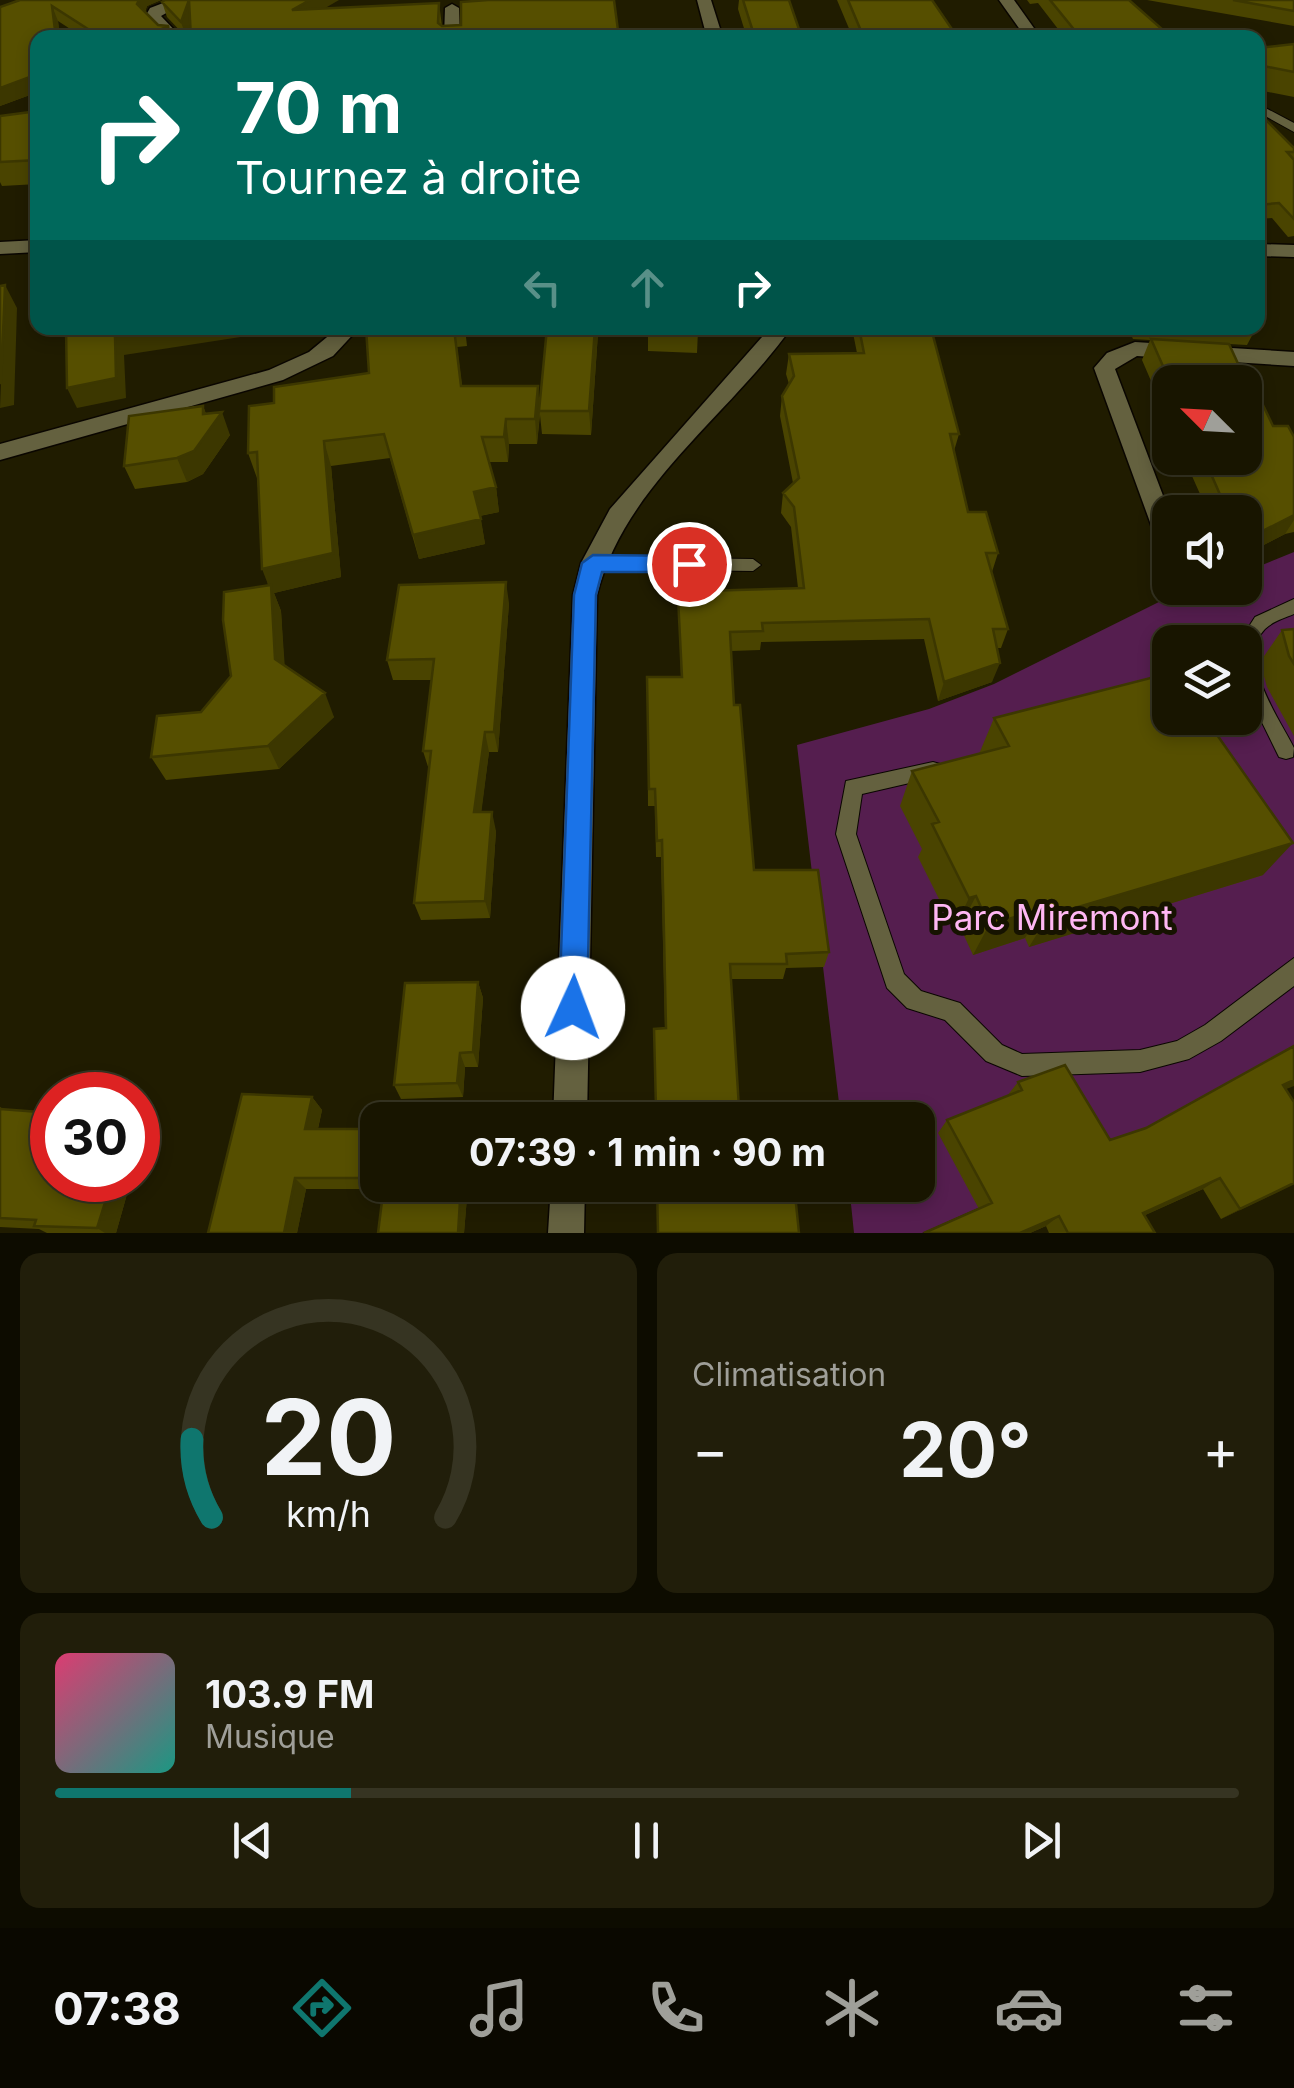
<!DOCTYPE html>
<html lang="fr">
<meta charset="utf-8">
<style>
body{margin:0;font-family:Inter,sans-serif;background:#211e0a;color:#f1f3f6;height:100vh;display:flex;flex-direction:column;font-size:38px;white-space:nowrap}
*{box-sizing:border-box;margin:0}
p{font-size:32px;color:#9f9f99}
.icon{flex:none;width:55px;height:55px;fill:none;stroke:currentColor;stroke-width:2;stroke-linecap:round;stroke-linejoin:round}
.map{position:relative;height:1233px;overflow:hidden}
.drawer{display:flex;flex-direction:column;gap:20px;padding:20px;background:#0d0c00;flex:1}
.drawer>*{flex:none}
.hud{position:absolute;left:30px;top:30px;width:1235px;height:305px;border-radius:20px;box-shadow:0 5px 15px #0003,0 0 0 2px #363422;background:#00695c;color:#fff;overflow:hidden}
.needle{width:65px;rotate:294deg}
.fabs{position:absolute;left:1152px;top:365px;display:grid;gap:20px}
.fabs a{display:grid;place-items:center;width:110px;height:110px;border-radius:20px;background:#181500;box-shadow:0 5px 15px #0003,0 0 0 2px #363422;font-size:50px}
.speed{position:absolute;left:30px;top:1072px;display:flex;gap:20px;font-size:50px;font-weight:700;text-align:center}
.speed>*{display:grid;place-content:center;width:130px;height:130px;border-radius:50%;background:#181500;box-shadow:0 5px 15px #0003,0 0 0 2px #363422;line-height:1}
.speed .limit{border:15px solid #d22;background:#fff;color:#111}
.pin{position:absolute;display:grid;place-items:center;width:85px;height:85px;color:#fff;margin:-42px;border:5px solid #fff;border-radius:50%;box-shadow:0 2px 10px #0007}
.me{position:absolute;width:110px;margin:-55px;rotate:2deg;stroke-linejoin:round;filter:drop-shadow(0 0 8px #0008)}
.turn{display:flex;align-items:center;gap:35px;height:210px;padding:0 40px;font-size:45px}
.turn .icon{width:130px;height:130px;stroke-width:2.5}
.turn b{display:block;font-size:70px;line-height:85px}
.lanes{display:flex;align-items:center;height:95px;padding:0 40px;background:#0003;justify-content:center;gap:50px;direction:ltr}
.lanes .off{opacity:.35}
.big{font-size:75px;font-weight:700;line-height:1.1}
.drawer .widget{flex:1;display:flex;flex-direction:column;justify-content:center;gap:15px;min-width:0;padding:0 35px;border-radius:20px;background:#211e0a}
.drawer .dial{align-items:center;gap:0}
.dial svg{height:260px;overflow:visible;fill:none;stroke:#363422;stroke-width:7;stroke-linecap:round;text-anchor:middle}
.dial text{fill:#f1f3f6;stroke:none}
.song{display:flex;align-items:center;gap:30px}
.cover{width:120px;height:120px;border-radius:15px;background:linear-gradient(135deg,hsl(340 70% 55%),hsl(170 70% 35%))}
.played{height:10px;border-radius:5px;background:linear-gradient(90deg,#0f766e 25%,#363422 25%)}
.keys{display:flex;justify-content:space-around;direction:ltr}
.heat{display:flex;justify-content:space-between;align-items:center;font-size:55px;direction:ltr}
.drawer .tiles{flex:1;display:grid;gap:20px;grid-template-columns:1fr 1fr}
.widget:last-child{grid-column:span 2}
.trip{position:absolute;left:360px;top:1102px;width:575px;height:100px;border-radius:20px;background:#181500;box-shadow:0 5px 15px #0003,0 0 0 2px #363422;font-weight:700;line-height:100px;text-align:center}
.dock{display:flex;height:160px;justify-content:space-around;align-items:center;background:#0a0800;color:#9f9f99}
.dock .icon{width:70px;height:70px}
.dock .active{color:#0f766e}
.dock b{font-size:45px;color:#f1f3f6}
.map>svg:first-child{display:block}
</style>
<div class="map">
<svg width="1294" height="1233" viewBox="0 0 1294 1233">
<rect width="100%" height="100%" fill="#201c00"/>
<!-- green -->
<path fill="#551e4f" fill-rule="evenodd" d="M1294,552V1050L1131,1140L922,1233H854L849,1185H918V1120H841L797,745L929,709L994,684L1175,594L1245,588V572ZM1170,642H1245V718H1170Z"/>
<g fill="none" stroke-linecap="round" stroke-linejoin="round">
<defs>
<path id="lane" d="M1258,104L1294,123V132L1258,112Z
M593,557L753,559L761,565L753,571L593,569L585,563Z
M1294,599V614C1285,618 1273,621 1265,629C1236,658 1280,720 1294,748L1293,757L1286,759L1279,757L1245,688V642H1239L1255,617Z
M933,762L940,764L943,770L940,776L862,794L856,834L904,974L921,991L960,1003L1002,1045L1022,1054L1140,1050L1177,1041L1205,1025L1294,958V986L1221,1041L1189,1059L1140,1072L1022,1076L986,1061L945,1020L907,1008L887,988L836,834L846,781Z"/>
<path id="street" d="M171,0L186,2L161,16L182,38H166L145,17L150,8Z
M697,0H711L723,38H707Z
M999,0H1014L1041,38H1026Z
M452,4L459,8L460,38H444L445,8Z
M38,240V252L0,254V242Z
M1258,244L1294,245V257L1258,256Z
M338,328H359L333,356L283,380L0,460V444L269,370L309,352Z
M770,328H791C728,417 624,486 597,595L587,1120H553L573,595L581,563L610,509Z
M1135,342L1294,352V366L1137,356L1115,369L1170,514V553L1158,544L1094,368L1107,353Z
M551,1185H585L584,1233H548Z"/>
</defs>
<!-- lane casing -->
<use href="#lane" stroke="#0a0600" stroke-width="2"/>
<!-- street casing -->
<use href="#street" stroke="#0a0600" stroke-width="3"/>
<!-- lane -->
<use href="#lane" fill="#64613f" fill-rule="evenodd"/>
<!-- street -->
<use href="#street" fill="#64613f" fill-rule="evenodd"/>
</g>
<!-- wall -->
<path fill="#4a4400" d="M20,0H161L147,6L145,12L173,38H84L58,21L60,38H38V92L0,106V7Z
M739,0H789L802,38H747L738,9Z
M837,0H932L958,38H853Z
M1027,0H1129L1172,38H1065L1038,3L1030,4Z
M1147,0H1294V26Z
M162,2L325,8L439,3L442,26L619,38L191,24L186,37L167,17Z
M1294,44V97L1258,90V48Z
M38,111V184L2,186L0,182V116Z
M1258,112L1294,148V236L1288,237L1272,218L1258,219Z
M366,328H465L467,346L457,347L462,386L540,407L598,333L591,435L542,434L540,415L537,444H509L508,462H489L496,487L499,512L480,516L485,544L419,559L390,458L331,466L341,577L274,593L281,611L284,665L334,717L279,769L166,780L151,757L201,712L231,676L268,586L257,478L248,453L274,403L369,373Z
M648,328L698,331L697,353L648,351Z
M852,328H931L959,434L954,451L968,512L998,553L992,572L1008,629L1001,648H997L992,682L938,701L924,639L761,642L760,650L731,651L734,705L754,870L829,952L824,967L786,968L783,979H731L739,1108L737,1119L656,1120L654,1029L665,1028L661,857H656L655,806H648L647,677H681L678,597L798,588L791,527L781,513L783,493L793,483L780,416L782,396L789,384L786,374L789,354L857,353Z
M1128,328H1256L1247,345L1229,344L1256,403L1273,426L1294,437V532L1285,534L1248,553L1245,512H1208L1184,458H1245L1170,382V425L1142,360L1150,340L1133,339Z
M203,406L206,414L230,435L203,474L187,482L135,489L124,466Z
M509,603L498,752H489L481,812L496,831L490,918L421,920L414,903L429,770L423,751L431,680H393L387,660Z
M1294,629V736L1267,687L1260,662L1282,630Z
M994,718L1223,730L1218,737L1263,875L1029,947L1025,938L973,955L960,927L954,929L918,857L922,849L900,806L912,771L979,754Z
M478,982L483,998L478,1067H465L463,1097L401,1099L394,1085Z
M1018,1082L1110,1140L1286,1089L1294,1183L1221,1219L1203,1189L1145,1215L1155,1233H1049L1046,1226L1030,1233H924L979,1209L938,1133L947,1120L1007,1096Z
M242,1094L312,1097L322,1110L318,1129H378V1185H468L464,1233L383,1189H306L297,1233Z
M0,1107L3,1109L52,1180H131L116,1233H47L39,1229L0,1227Z"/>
<!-- shaded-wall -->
<path fill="#3c3700" d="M139,0H161L147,6L142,20L137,4Z
M189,0L194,15L186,37L181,22Z
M310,0H339L296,25L292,10Z
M52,6L58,21L60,38H56Z
M169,26L173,38H139Z
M38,74V92L0,106V88Z
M5,285L17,308L14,405L0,408Z
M162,328H248L247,336L124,355L126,398L77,408L67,388L115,335Z
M595,328H597L598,333L591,435L589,411Z
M538,386L540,411L537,444L535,419Z
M203,406L211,426L222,412L230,435L203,474L187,482L177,458L203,414Z
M506,419L509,444L508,462L504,437Z
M324,441L331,466L341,577L274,593L281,611L286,684L275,659L271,592L262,569Z
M496,487L499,512L478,516L474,492Z
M1294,515V520L1285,534L1248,553L1245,558V544L1253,536Z
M481,519L485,544L419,559L413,535Z
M506,582L509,603L498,752L494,732Z
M1000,663L992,682L938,701L944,682Z
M325,693L334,717L279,769L268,746Z
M485,732L489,752L479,831L474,812Z
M492,812L496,831L490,918L485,901Z
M1293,843L1263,875L1029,947L1048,916Z
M976,896L960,927L954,929L969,898Z
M1044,908L1025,938L973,955L989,925Z
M478,982L483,998L478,1067L473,1052Z
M460,1053L465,1067L463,1097L457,1083Z
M1294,1080V1086L1264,1098L1283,1085Z
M312,1097L322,1110L315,1141L305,1129Z
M138,1103L151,1114L138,1159Z
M295,1178L306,1189L297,1233H284Z
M1220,1178L1203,1189L1128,1223L1143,1213Z
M112,1180H131L116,1233H105L97,1228Z
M1294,1183L1280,1191L1221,1219L1240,1209Z
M461,1185H468L464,1233H458Z
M1059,1216L1046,1226L1030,1233H1020Z"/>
<!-- building -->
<path fill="#564f00" stroke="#3c3700" stroke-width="2.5" d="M20,0H139L137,4L158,25L169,26L139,38H102L52,6L56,38H38V74L0,88V7Z
M165,0H310L292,10L439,3L438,23L442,26L461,25V2L488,0H614L619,38H191L189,0L181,22L162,2Z
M743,0H789L802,38H755Z
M848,0H932L958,38H864Z
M1050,0H1129L1172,38H1081Z
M1233,0H1294V11Z
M1294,44V72L1258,65V48Z
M38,111V160L0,162V116Z
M1258,112L1294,148V152H1287L1294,160V219L1279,203L1258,205Z
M5,285L1,383H0V286Z
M66,328H162L115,335L116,378L67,388Z
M366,328H454L461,386H538L535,419H506L504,437H482L496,487L474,492L481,519L413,535L384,434L324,441L333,553L262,569L257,452L248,453L249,406L274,403V387L369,373Z
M547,328H595L589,411H539Z
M648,328H698V331Z
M859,328H931L959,434H950L968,512H986L998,553H986L1008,629H993L1000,663L944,682L929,619L762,623L763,631L730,632L734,705H740L754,870H818L829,952L786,954L787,964H730L739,1108L656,1109L654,1029L666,1028L662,840L657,841L655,789H649L647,677H682L678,597L701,596V591L804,588L794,507L783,493L799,478L782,396L794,376L789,354L864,353Z
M1151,339L1229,344L1256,403H1262L1273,426H1288L1294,437V515L1253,536L1256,540L1245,544V512H1216L1213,507L1225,506L1204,458H1245V382H1170Z
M203,406V414L222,412L194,451L177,458L124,466L129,416Z
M506,582L494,732H485L474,812H492L485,901L414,903L431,751H423L434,659L387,660L399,585Z
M271,585L275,659L325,693L268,746L151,757L157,716L201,712L231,676L223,620L224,592Z
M1294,629V664L1289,656L1282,630Z
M1170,673V718H1215L1223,730L1215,732L1293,843L1048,916L1044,908L989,925L976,896L969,898L932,824L939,822L912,771L1009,746L994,718Z
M478,982L473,1052L460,1053L457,1083L394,1085L405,983Z
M1294,1046V1080L1283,1085L1294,1102V1183L1240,1209L1220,1178L1143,1213L1155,1233H1068L1059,1216L1020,1233H924L992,1203L947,1120L1022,1090L1018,1082L1065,1065L1110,1140L1146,1128Z
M242,1094L312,1097L305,1129H378V1178H295L284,1233H208Z
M0,1109L52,1113V1180H112L97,1228L34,1226L36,1220L0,1218Z
M384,1185H461L458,1233H378Z
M657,1185H725V1196L795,1194L799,1233H658Z"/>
<!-- route -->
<path fill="#1a73e8" stroke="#114b97" stroke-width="2.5" d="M593,555L689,556L700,564L689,572H602L596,595L587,1008L583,1018L573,1022L563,1018L559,1008L574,595L582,563Z"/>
<g text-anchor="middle" stroke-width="10" stroke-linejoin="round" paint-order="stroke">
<!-- park labels -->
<g font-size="35" fill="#ffb7f3" stroke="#161300">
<text x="1052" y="930">Parc Miremont</text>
</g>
</g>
</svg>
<div class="fabs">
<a><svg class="needle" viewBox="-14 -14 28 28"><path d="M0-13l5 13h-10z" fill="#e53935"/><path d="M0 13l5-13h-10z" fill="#9f9f99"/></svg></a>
<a><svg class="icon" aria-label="sound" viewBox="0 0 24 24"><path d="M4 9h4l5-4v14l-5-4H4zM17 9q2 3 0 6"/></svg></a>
<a><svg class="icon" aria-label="layers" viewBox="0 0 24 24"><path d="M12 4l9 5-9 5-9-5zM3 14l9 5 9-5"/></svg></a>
</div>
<div class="speed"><div class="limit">30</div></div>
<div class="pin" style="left:689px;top:564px;background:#d93025"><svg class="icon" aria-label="arrive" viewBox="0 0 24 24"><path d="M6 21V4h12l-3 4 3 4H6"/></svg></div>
<svg class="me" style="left:573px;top:1008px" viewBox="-20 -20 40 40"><circle r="19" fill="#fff"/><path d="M0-13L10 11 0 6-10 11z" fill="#1a73e8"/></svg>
<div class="trip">07:39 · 1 min · 90 m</div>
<div class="hud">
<div class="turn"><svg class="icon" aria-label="right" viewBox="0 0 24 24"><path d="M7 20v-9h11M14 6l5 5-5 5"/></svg><div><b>70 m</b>Tournez à droite</div></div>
<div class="lanes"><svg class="icon off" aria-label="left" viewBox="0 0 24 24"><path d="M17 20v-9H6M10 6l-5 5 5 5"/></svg><svg class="icon off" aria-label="ahead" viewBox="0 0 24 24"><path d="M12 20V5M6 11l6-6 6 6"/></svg><svg class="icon" aria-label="right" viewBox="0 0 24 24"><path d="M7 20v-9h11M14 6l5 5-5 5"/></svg></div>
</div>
</div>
<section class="drawer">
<div class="tiles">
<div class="widget dial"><svg viewBox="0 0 100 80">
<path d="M14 69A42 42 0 1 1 86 69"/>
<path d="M14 69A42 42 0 0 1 8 45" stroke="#0f766e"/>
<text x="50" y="56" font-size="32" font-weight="700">20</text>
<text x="50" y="72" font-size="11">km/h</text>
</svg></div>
<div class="widget"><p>Climatisation</p>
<div class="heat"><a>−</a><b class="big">20°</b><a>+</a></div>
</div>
<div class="widget">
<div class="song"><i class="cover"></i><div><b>103.9 FM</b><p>Musique</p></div></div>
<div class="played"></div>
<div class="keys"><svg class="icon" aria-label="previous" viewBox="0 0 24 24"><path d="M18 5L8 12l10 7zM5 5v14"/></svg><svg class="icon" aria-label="pause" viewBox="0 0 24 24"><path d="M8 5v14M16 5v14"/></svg><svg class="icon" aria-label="next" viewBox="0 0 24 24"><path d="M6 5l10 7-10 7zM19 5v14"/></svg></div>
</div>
</div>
</section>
<nav class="dock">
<b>07:38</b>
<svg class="icon active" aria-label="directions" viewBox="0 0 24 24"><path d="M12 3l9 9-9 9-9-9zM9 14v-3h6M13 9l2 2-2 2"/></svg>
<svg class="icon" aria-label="music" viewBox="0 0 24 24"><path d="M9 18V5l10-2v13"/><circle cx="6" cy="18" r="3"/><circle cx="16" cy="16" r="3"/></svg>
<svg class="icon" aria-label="phone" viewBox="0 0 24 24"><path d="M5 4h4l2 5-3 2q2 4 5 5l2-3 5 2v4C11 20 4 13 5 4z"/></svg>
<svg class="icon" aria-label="climate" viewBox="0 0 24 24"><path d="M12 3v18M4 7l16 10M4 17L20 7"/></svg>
<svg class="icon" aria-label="car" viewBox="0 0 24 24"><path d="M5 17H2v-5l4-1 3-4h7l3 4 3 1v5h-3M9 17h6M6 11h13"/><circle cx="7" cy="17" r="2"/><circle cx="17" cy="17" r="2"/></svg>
<svg class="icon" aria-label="filters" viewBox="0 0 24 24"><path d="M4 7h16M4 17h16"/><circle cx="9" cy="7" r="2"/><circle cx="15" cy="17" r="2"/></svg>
</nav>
